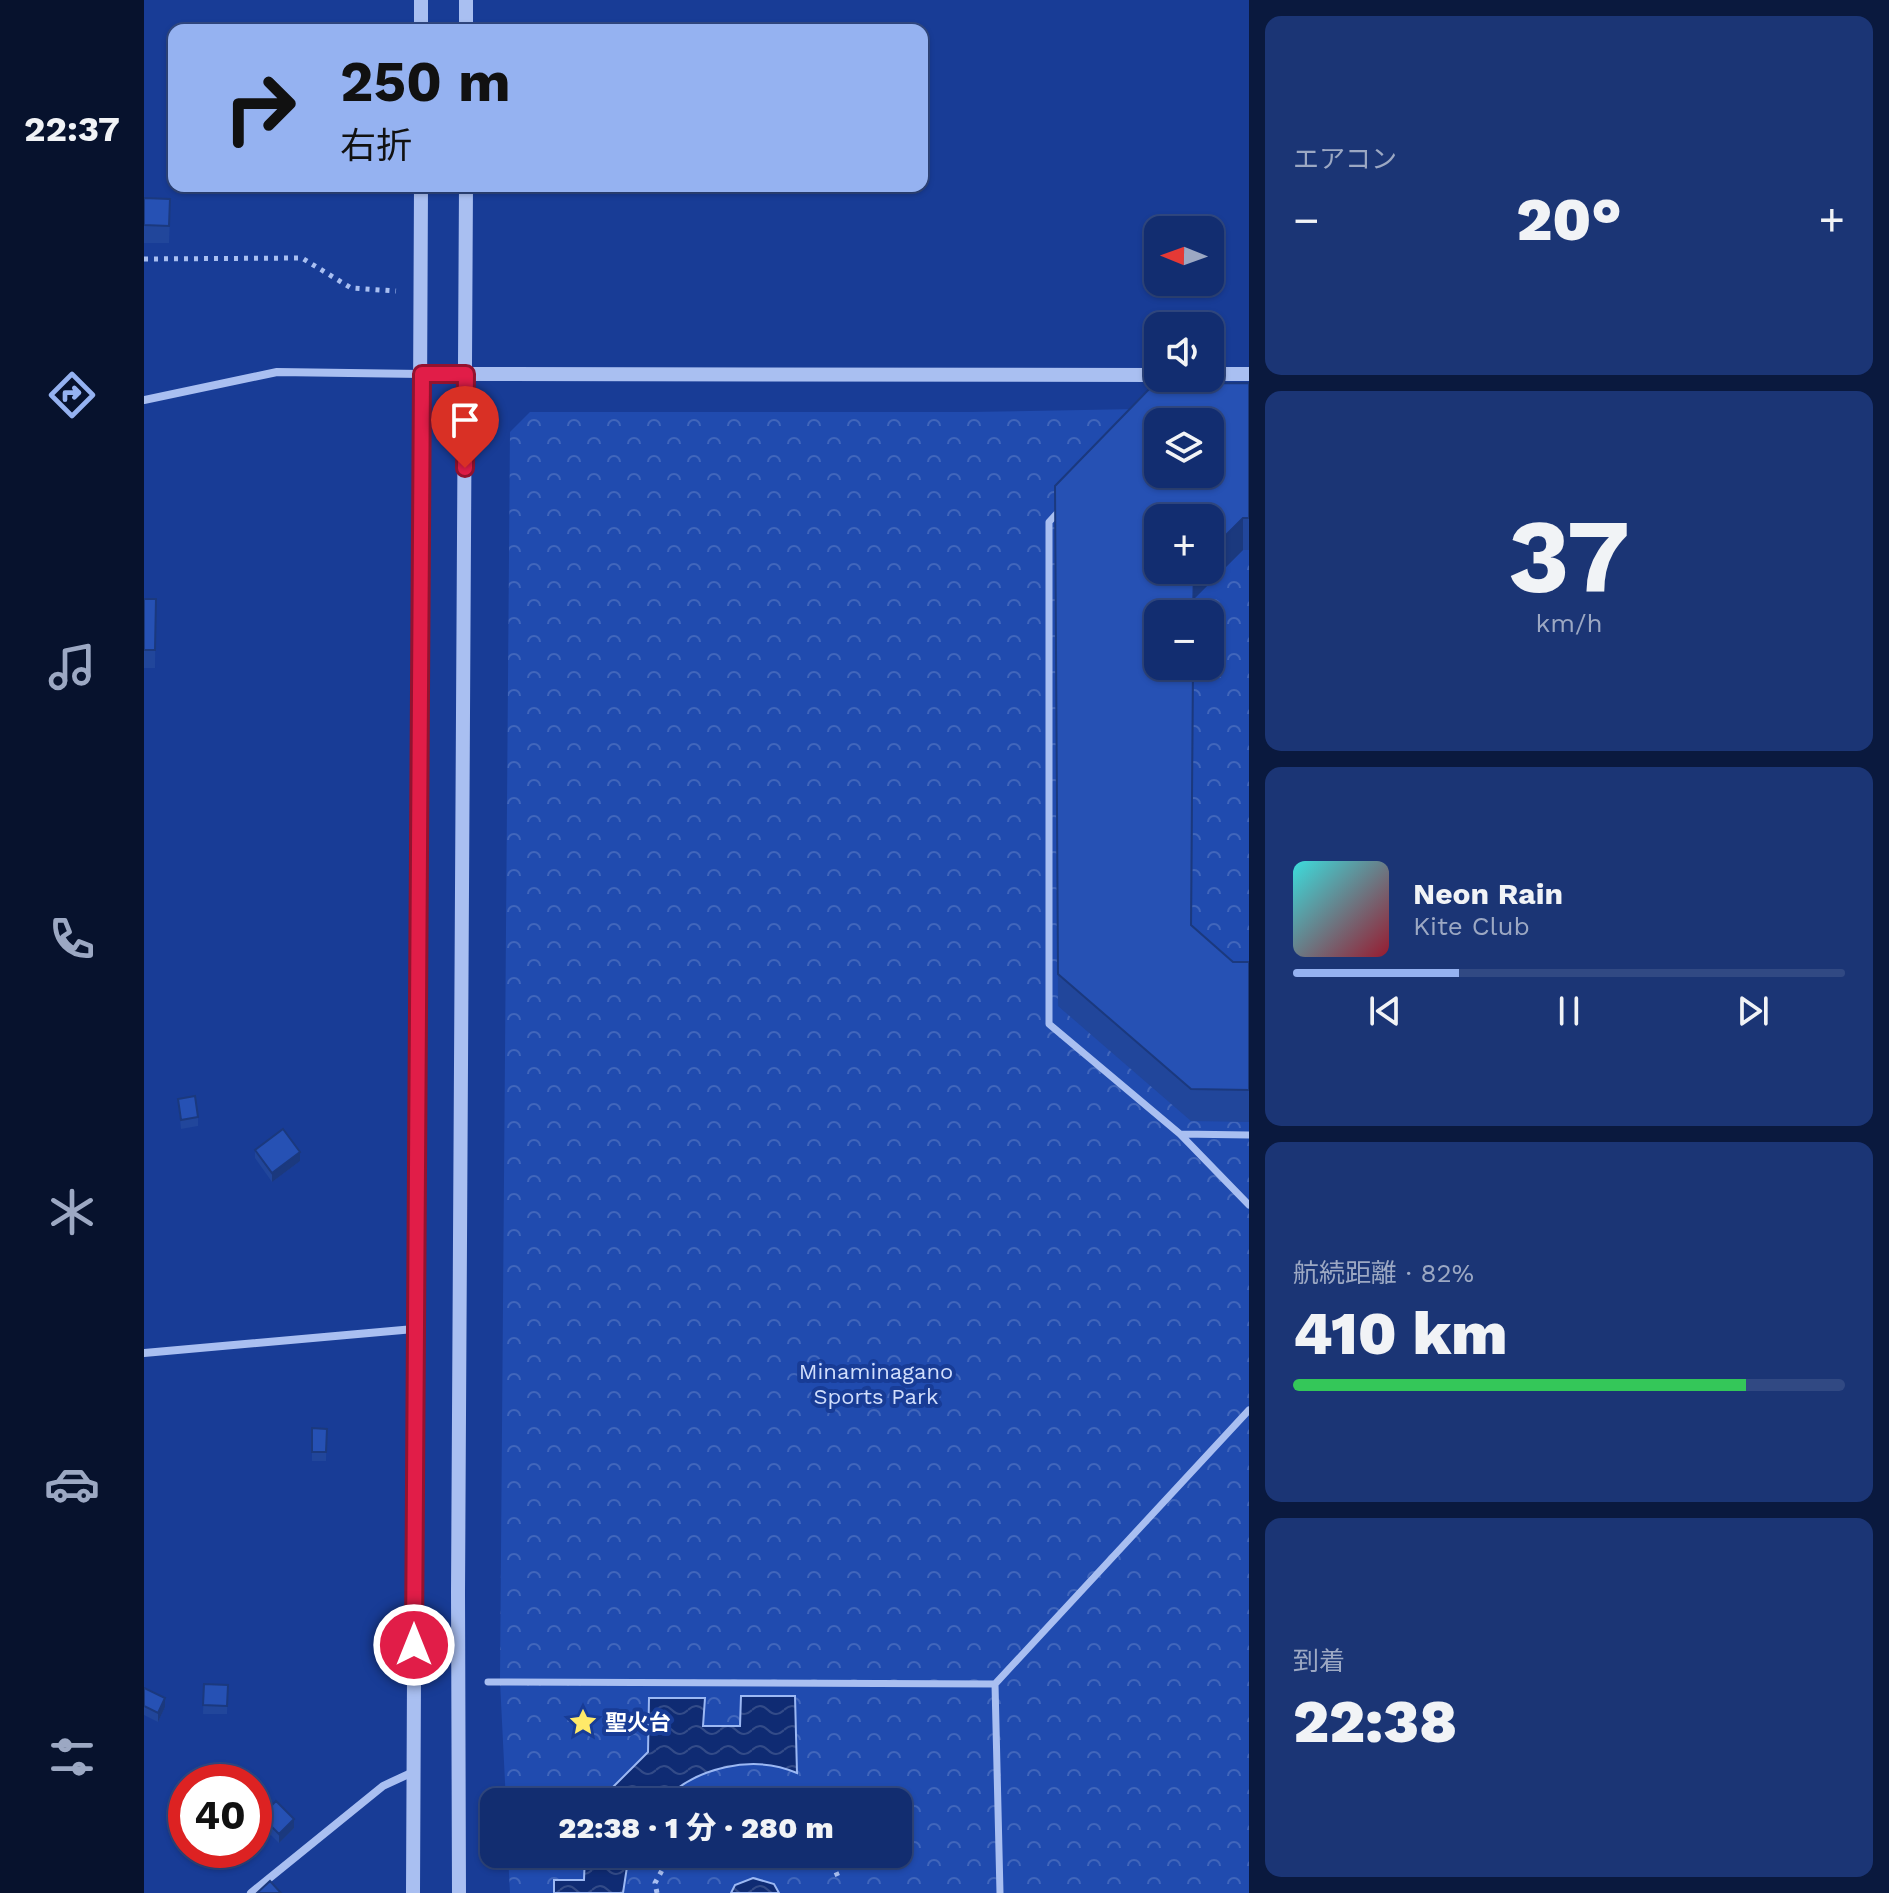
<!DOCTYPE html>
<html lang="ja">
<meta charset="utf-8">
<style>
body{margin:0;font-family:"Work Sans","Noto Sans JP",sans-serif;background:#1b3575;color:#f1f3f6;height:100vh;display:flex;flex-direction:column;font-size:30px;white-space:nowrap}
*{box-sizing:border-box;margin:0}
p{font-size:26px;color:#9ca8c3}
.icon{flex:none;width:44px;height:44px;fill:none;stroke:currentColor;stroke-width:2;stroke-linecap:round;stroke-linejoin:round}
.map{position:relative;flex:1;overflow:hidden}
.sheet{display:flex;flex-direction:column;gap:16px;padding:16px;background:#0a193e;width:640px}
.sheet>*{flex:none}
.banner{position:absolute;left:24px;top:24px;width:760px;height:168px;border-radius:16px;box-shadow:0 2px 6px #0004,0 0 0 2px #314983;background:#95b2f1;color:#111;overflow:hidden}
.needle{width:52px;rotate:271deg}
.controls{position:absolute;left:1000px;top:216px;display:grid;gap:16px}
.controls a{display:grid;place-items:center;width:80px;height:80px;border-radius:16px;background:#122d70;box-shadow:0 2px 6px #0004,0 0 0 2px #314983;font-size:40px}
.speed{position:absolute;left:24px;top:1764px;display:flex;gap:16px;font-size:40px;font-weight:700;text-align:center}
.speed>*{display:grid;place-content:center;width:104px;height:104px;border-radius:50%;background:#122d70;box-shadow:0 2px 6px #0004,0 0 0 2px #314983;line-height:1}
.speed .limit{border:12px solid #d22;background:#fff;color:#111}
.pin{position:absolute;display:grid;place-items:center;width:68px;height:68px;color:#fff;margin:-82px -34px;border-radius:50% 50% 50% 0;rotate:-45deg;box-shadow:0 0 8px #0007}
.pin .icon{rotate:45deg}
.me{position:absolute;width:88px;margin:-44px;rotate:0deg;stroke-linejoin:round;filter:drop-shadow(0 0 6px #0008)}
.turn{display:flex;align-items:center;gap:28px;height:168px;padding:0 40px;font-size:36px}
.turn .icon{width:104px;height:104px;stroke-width:2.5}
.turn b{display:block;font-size:56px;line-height:68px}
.big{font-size:60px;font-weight:800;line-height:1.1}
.sheet .tile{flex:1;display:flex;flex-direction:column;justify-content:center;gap:12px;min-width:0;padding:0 28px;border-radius:16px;background:#1b3575}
.sheet .dial{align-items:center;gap:0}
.dial b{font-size:104px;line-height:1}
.song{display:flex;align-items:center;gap:24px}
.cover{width:96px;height:96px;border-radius:12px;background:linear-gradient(135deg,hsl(180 70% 55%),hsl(350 70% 35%))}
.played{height:8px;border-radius:4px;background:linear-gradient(90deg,#95b2f1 30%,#314983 30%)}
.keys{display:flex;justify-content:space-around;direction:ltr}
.heat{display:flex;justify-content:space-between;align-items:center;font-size:44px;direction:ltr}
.charge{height:12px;border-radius:6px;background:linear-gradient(90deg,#34c759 82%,#314983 0)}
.trip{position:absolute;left:336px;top:1788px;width:432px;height:80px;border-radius:16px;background:#122d70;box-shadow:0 2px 6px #0004,0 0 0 2px #314983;font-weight:800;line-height:80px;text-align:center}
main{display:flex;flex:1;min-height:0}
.menu{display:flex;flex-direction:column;width:144px;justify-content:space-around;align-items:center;background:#07122d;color:#9ca8c3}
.menu .icon{width:56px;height:56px}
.menu .current{color:#95b2f1}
.menu b{font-size:36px;color:#f1f3f6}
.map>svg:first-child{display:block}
</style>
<main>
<nav class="menu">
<b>22:37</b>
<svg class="icon current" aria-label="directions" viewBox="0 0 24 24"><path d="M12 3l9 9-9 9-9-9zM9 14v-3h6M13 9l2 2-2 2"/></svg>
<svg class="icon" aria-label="music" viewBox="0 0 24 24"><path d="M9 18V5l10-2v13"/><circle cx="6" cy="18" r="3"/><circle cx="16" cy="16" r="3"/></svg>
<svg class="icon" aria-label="phone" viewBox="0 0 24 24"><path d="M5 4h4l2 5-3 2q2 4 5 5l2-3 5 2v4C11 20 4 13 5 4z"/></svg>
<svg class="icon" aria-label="climate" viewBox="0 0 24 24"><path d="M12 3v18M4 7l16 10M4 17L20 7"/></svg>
<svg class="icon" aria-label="car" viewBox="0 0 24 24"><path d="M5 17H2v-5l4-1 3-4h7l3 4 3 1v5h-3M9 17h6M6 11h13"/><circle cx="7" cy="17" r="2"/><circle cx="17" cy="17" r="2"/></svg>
<svg class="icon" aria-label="filters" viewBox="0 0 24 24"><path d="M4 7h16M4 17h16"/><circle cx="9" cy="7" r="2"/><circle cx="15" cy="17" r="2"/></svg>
</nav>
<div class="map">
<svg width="1105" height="1893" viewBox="0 0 1105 1893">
<defs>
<pattern id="park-crowns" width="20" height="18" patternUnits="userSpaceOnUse" patternTransform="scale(2)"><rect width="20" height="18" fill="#204baf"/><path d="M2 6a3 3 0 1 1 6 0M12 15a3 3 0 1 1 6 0" fill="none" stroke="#4166bb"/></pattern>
<pattern id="water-waves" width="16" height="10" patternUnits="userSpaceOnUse" patternTransform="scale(2)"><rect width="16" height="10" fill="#0f2b73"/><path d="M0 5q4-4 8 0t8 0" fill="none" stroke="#334b88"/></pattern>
</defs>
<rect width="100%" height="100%" fill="#183c96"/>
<!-- park -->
<path fill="url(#park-crowns)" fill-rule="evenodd" d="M1105,407V1893H366L364,1854H754V1802H362L356,1681L366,432L386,412H828ZM1014,422H1066V474H1014ZM1014,518H1066V570H1014ZM1014,614H1066V666H1014Z"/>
<!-- water -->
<path fill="url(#water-waves)" stroke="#9cb8f3" stroke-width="2" d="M597,1696H651L653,1773C609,1754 551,1767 518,1802H411V1787L468,1788L504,1752L505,1698H561L559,1726H596Z
M441,1854H485L479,1893H410V1880H440Z
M609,1878L630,1884L635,1893H587L591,1885Z"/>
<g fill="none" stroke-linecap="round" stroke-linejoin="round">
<!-- path -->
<path stroke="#a9bff1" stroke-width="5" stroke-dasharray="4 6" stroke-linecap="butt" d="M0,259L158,258L207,288L252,291
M684,1854L695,1879
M513,1893L511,1883L527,1854"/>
<!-- pedestrian -->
<path stroke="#a9bff1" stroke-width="7" d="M917,509L905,522V1024L1036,1134L1105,1205
M1036,1134L1105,1135
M344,1682L851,1684L856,1893
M851,1684L1105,1410"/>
<!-- minor -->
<path stroke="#a9bff1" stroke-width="8" d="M0,400L133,372L278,374
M0,1353L270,1329
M107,1893L239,1786L269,1772"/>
<!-- tertiary -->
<path stroke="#a9bff1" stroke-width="14" d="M277,30V0
M322,30V0
M278,374L1014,375
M1066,374H1105
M269,1893L277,186
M315,1893L314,1592L322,186"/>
</g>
<!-- wall -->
<path fill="#21469b" d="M0,198L26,216L25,243H0Z
M1105,383V550H1099L1050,599L1048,925L1089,962H1105V1122L1047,1121L914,1006L911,486Z
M0,599H12L11,668H0Z
M34,1099L54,1117V1126L37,1129Z
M111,1150L156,1161L128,1182L111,1158Z
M168,1428L183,1429L182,1461H168Z
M60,1684L84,1685L83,1714H59Z
M0,1688L21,1707L14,1722L0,1715Z
M117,1816L150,1828L135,1843L117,1825Z"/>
<!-- shaded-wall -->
<path fill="#1b397e" d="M1099,518V550L1050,599V570H1066V551Z
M156,1152V1161L128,1182V1173Z
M21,1698V1707L14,1722V1713Z
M150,1819V1828L135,1843V1834Z"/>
<!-- building -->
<path fill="#2651b4" stroke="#1b397e" stroke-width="2" fill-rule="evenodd" d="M0,198L26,199L25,226L0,225Z
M1105,383V518H1099L1066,551V518H1014V570H1050L1049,614H1014V666H1049L1047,925L1089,962H1105V1090L1047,1089L914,974L911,486L1010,384ZM1014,422H1066V474H1014Z
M0,599H12L11,650H0Z
M51,1096L54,1117L37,1120L34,1099Z
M139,1129L156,1152L128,1173L111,1150Z
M168,1428L183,1429L182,1452H168Z
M60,1684L84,1685L83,1706L59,1705Z
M0,1688L21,1698L14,1713L0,1706Z
M132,1801L150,1819L135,1834L117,1816Z
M126,1881L137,1893H113Z"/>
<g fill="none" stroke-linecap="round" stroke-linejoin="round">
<defs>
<path id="route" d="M270,1645L278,374H322L321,468"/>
</defs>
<!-- route casing -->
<use href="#route" stroke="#92132f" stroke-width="20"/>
<!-- route -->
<use href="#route" stroke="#e11d48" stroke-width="14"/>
</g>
<!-- icons -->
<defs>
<symbol id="sight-bare" viewBox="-9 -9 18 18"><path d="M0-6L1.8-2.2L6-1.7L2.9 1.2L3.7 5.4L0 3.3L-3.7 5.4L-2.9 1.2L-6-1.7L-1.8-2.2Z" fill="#ffea69" stroke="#183c96" stroke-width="2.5" paint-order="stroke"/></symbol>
</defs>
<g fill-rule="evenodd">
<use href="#sight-bare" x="419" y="1702" width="40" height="40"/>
</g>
<g text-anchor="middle" stroke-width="8" stroke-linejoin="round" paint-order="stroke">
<!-- park labels -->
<g font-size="22" fill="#d1defc" stroke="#183c96">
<text x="732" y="1379">Minaminagano<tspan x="732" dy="25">Sports Park</tspan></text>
</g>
<!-- poi labels -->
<g font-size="22" font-weight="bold" fill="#fff" stroke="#183c96" text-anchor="start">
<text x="461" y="1730">聖火台</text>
</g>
</g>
</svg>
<div class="controls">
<a><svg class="needle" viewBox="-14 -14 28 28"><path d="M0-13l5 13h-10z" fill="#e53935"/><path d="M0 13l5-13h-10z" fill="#9ca8c3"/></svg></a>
<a><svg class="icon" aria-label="sound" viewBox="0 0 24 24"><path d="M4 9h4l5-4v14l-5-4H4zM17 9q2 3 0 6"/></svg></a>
<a><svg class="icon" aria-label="layers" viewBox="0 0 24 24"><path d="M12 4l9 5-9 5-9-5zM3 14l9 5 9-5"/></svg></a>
<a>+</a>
<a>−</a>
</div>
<div class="speed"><div class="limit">40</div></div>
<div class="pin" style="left:321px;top:468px;background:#d93025"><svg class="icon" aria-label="arrive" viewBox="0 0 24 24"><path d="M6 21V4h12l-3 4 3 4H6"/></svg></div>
<svg class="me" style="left:270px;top:1645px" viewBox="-20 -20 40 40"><circle r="17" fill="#e11d48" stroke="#fff" stroke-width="3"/><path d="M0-11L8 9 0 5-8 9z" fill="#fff"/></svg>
<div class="trip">22:38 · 1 分 · 280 m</div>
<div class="banner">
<div class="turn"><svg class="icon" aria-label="right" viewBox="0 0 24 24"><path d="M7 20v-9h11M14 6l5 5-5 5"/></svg><div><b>250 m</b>右折</div></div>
</div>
</div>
<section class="sheet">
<div class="tile"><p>エアコン</p>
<div class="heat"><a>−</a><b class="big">20°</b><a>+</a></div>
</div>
<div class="tile dial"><b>37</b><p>km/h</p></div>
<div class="tile">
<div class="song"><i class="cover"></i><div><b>Neon Rain</b><p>Kite Club</p></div></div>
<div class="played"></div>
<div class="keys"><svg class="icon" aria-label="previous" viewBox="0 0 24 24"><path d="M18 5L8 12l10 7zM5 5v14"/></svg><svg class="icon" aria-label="pause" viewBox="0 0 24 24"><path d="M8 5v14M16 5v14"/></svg><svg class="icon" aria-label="next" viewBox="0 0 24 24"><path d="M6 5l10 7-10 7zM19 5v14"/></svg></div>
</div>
<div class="tile"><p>航続距離 · 82%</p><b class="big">410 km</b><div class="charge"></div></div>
<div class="tile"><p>到着</p><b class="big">22:38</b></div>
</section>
</main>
